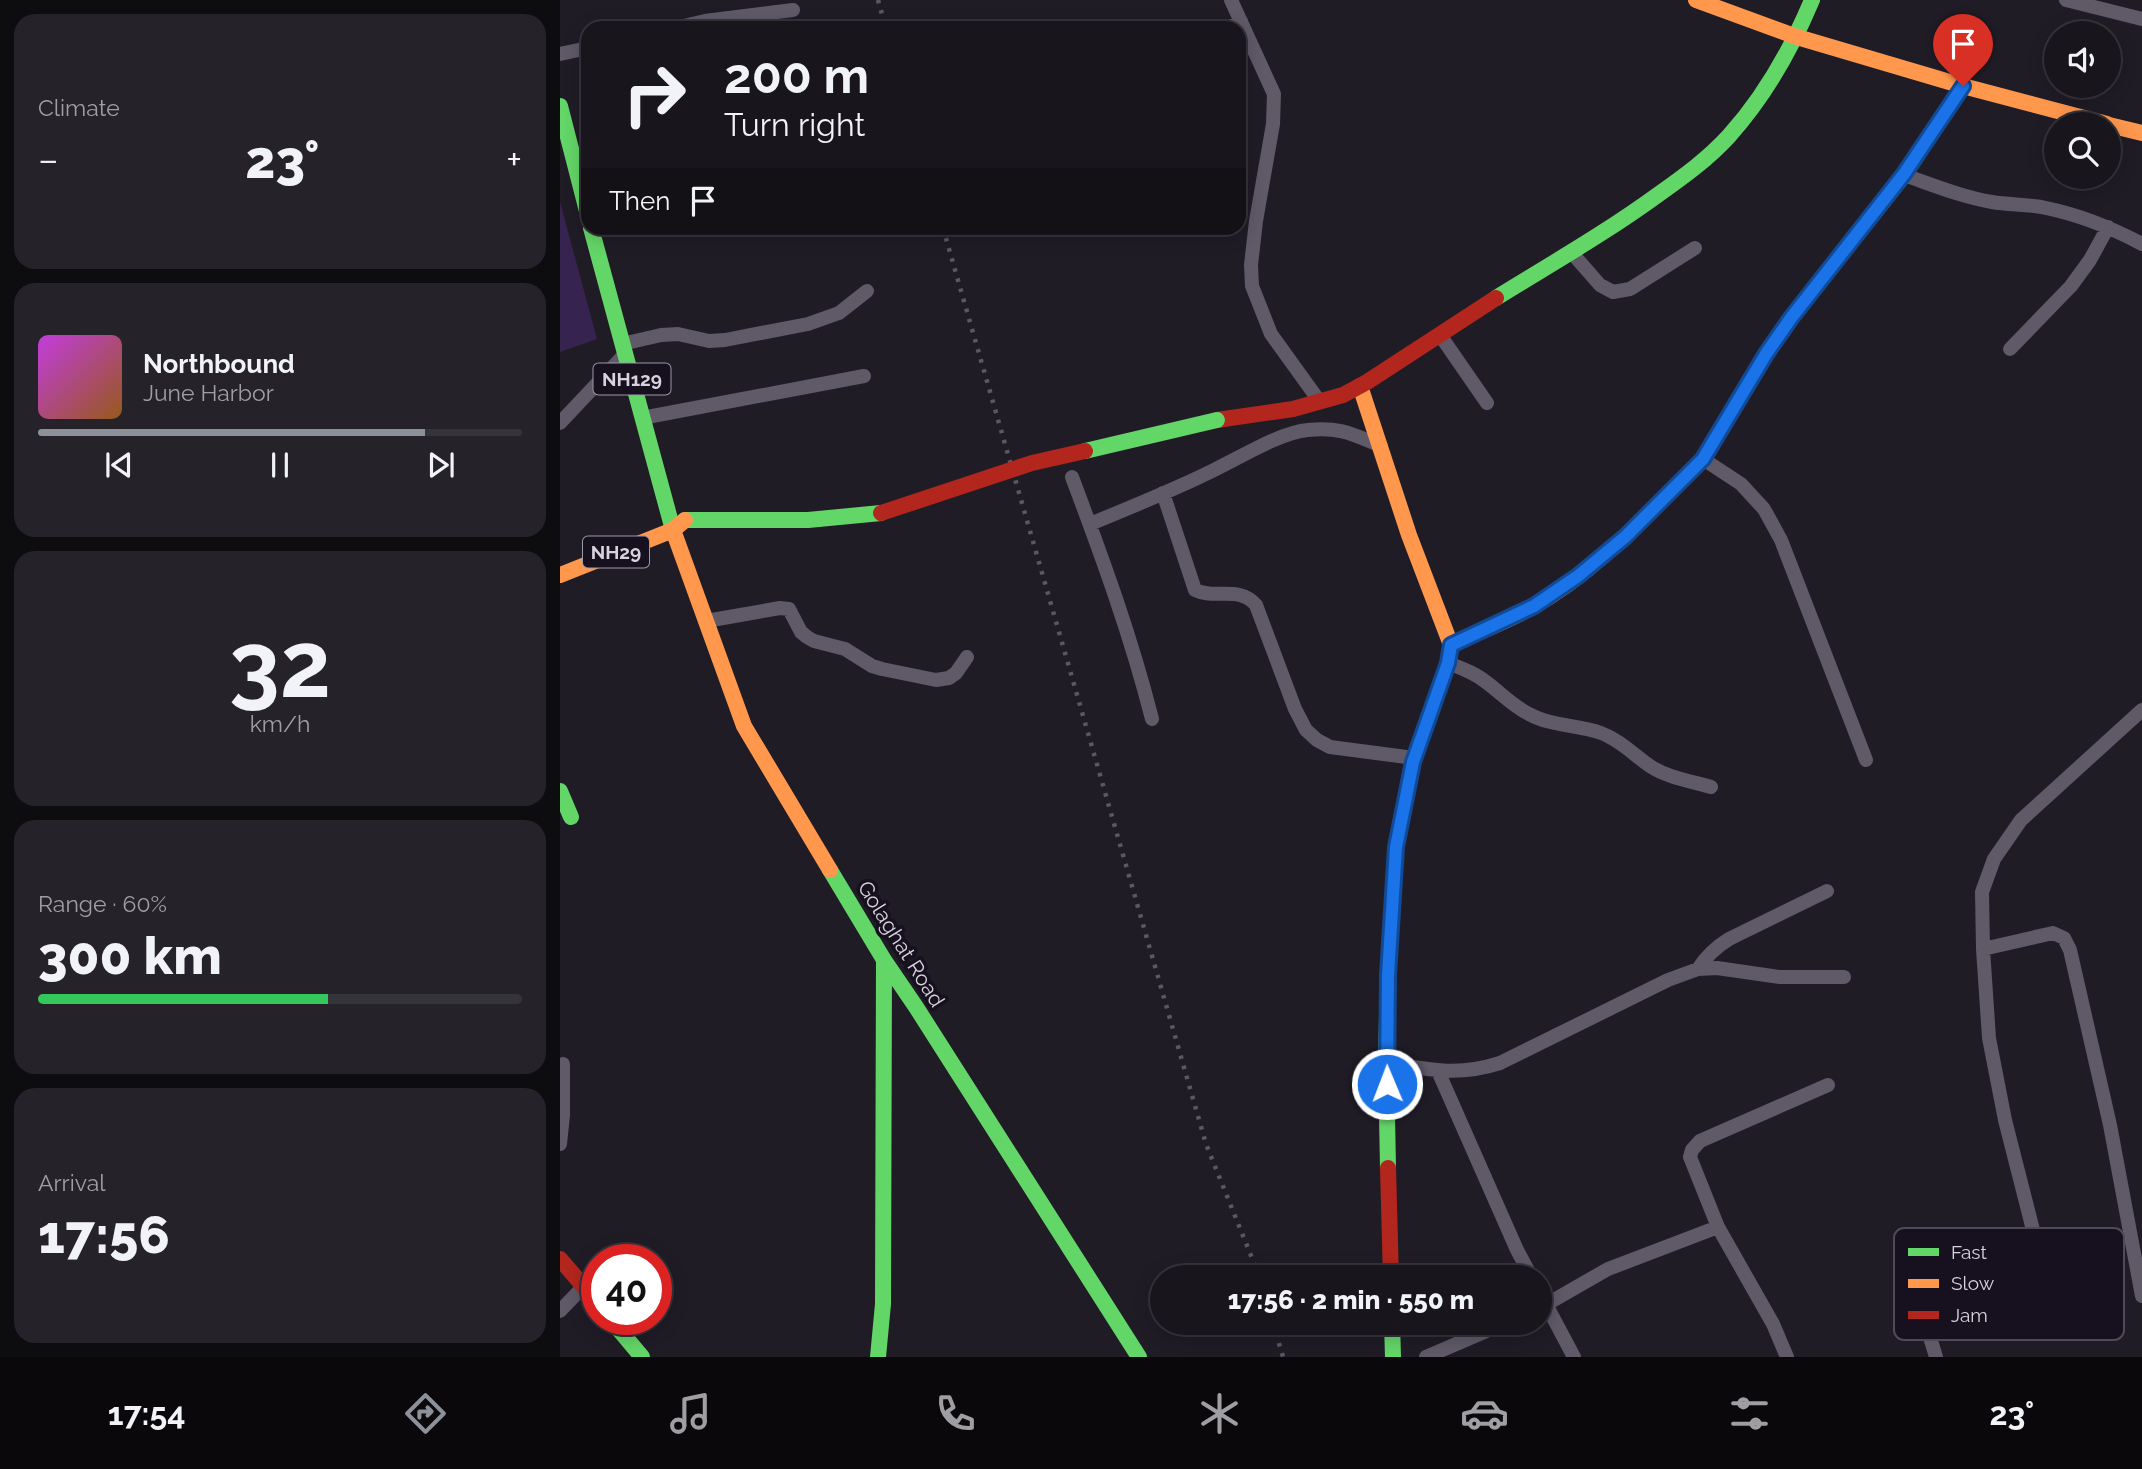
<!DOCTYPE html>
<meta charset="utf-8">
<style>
body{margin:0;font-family:Raleway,sans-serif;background:#252229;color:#f1f3f6;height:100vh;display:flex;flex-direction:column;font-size:26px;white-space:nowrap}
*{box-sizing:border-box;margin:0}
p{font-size:23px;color:#9f9fa3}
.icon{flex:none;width:38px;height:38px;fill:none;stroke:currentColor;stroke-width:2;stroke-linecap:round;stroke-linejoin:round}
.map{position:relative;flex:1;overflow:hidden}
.panel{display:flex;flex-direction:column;gap:14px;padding:14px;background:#0d0c0f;width:560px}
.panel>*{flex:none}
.banner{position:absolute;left:21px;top:21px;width:665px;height:214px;border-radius:21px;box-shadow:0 4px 18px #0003,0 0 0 2px #36343b;background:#18151c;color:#f1f3f6;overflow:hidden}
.fabs{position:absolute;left:1484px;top:21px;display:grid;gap:14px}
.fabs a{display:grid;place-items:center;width:77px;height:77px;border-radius:50%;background:#18151c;box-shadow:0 4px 18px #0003,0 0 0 2px #36343b;font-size:35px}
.speed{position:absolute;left:21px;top:1244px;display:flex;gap:14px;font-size:35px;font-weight:700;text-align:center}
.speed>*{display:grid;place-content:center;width:91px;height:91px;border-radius:50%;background:#18151c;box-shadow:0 4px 18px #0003,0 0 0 2px #36343b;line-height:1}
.speed .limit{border:10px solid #d22;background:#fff;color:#111}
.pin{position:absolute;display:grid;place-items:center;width:60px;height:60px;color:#fff;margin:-72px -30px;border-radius:50% 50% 50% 0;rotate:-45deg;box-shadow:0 0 7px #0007}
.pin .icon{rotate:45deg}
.me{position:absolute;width:77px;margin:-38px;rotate:359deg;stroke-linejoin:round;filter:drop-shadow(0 0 5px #0008)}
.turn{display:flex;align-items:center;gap:24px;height:147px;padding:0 28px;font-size:32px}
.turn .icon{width:91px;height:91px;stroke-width:2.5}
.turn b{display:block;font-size:49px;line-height:60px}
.then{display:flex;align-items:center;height:66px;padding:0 28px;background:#0003;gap:14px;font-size:26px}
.big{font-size:52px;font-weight:800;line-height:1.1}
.panel .tile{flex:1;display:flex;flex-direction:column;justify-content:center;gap:10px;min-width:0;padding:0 24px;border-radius:21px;background:#252229}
.panel .dial{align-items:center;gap:0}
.dial b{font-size:91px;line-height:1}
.song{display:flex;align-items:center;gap:21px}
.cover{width:84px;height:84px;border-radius:10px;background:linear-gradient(135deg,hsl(290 70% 55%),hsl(30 70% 35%))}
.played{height:7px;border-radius:4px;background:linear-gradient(90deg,#8c9099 80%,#36343b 80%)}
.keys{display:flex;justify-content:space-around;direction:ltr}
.heat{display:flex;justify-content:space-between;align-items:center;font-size:38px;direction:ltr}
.charge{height:10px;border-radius:5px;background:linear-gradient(90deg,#34c759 60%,#36343b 0)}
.trip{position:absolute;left:590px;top:1265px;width:402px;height:70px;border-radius:35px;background:#18151c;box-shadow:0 4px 18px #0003,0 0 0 2px #36343b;font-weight:800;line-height:70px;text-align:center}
.dock{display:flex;height:112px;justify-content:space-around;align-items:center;background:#0a080b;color:#9f9fa3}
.dock .icon{width:49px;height:49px}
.dock .selected{color:#8c9099}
.dock b{font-size:32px;color:#f1f3f6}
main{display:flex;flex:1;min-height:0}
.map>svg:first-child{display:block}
</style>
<main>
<section class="panel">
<div class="tile"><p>Climate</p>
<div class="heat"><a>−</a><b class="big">23°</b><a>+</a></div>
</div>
<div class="tile">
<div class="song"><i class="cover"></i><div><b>Northbound</b><p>June Harbor</p></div></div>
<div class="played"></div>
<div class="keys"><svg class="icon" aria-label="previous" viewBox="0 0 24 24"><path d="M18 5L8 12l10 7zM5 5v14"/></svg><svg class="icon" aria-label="pause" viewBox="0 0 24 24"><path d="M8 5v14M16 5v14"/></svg><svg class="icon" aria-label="next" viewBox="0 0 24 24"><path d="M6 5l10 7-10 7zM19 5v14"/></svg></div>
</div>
<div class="tile dial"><b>32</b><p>km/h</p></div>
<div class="tile"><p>Range · 60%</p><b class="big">300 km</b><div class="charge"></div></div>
<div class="tile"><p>Arrival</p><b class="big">17:56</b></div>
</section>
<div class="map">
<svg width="1582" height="1357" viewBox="0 0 1582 1357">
<rect width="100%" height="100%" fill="#201c26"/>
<!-- green -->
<path fill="#36234f" d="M0,202L37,339L0,352Z"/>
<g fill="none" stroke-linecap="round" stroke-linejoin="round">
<!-- street -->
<path stroke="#5f5968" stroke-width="14" d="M671,0L714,94L713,124L696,221L691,265L692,286L711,334L760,402
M1506,0L1582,19
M115,28L145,21L233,10
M668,28L681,21
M0,54L28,48
M1344,175C1373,185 1402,197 1432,202C1450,205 1468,204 1486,208C1520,215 1552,228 1582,244
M1011,252L1040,285L1053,292L1070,289L1135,248
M880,335L927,403
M62,344L101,335L118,334L149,341L165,340L248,324L279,313L307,291
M1450,349L1511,286L1530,260L1548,227
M82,418L304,376
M0,423L65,354
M1143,459L1181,484L1204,509L1221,540L1306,760
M512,477C542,557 571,636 592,719
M603,493L635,590C655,600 679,585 696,605L735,709L746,730L757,740L770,747L854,758
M530,524C571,507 614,490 654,470C679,458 721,432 748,430C781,427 792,434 821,446
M146,621L220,608L229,609L241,632L247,637L254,641L285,649L312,666L322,669L376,680L389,678L396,673L407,657
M888,663C901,668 915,673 926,682C941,693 953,706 969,714C991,726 1018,725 1041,733C1060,740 1074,755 1090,766C1108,778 1131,781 1151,787
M1423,949L1493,933L1504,938L1510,950L1550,1125L1582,1296
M1138,969C1147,955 1156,947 1169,939L1267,891
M826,1063C870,1069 896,1077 940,1063L1108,980L1138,969L1157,968L1220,977H1284
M878,1071L957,1250L972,1278
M0,1144L3,1115V1064
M980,1293L1014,1357
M980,1308L1048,1269L1158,1227
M0,1311L23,1287
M866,1357L945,1323
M1227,1357L1213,1324L1158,1227L1130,1157L1132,1150L1140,1141L1268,1085
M1376,1357L1369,1334L1368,1316L1381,1297L1460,1267L1474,1254L1473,1230L1445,1120L1429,1038L1423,949L1422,892L1434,859L1461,820L1582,710"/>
<!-- fast -->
<path stroke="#63d668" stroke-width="16" d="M0,106L28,215
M31,228L113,530
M936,298C991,264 1047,232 1099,194C1123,177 1148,159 1169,136C1205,96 1231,50 1252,0
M1106,496L1143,459L1206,354L1231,318L1344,175L1403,86
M125,520H248L321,513
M0,791L11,817
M270,870L324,960L356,1007L579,1357
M828,1168L826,1063L828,975L836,845
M51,1320L82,1357
M832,1323L833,1357
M318,1357L323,1304L324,960"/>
<!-- slow -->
<path stroke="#ff974d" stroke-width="16" d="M1136,0L1237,37L1403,86L1547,124
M1549,125L1582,133
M800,386L849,535L891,645L888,663L853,762L836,845
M113,530L184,726L270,870
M0,575L113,530L125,520
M891,645C918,632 948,621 974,606C1024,578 1066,536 1106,496"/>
<!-- jam -->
<path stroke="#b3261e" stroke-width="16" d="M657,420L733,409L783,395L807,382L936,298
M828,1168L831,1278
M0,1259L37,1302"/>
<!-- rail -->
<path stroke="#5c5863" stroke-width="4.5" stroke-dasharray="3.5 7" stroke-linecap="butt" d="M318,0L326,28
M383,228L646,1144L700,1278
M713,1323L723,1357"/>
<!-- fast-bridge -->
<path stroke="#63d668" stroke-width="16" d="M525,451L657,420"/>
<!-- jam-bridge -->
<path stroke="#b3261e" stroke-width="16" d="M321,513L472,463L525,451"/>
</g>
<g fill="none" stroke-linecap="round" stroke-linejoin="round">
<defs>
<path id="route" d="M827,1084L828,975L836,847L853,762L888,663L891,645L974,606L1018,576L1065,537L1143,459L1206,354L1231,318L1344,174L1403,86"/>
</defs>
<!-- route casing -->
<use href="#route" stroke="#114b97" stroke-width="18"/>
<!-- route -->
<use href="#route" stroke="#1a73e8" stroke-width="12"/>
</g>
<g text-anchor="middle" stroke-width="7" stroke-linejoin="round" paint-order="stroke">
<!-- shield labels -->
<g fill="#16101f" stroke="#9c98a4" stroke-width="2">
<rect x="33.5" y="363.5" width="77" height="31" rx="5"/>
<rect x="23" y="536.5" width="66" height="31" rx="5"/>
</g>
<g font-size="19" font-weight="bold" fill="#d6d3dd">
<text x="72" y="386">NH129</text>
<text x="56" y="559">NH29</text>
</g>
<!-- street labels -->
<g font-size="21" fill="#d6d3dd" stroke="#16101f">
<text transform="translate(341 944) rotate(58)" y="7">Golaghat Road</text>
</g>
</g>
<!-- legend -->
<rect x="1334" y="1228" width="230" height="112" rx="10" fill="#16101f" stroke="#504a58" stroke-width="2"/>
<rect x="1348" y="1248" width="31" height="8" fill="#63d668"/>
<rect x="1348" y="1279" width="31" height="9" fill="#ff974d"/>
<rect x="1348" y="1311" width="31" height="8" fill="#b3261e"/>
<g font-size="19" fill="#d6d3dd">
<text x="1391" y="1259">Fast</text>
<text x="1391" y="1290">Slow</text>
<text x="1391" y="1322">Jam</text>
</g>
</svg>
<div class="fabs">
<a><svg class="icon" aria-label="sound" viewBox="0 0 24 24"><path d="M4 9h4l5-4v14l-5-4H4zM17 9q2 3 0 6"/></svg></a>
<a><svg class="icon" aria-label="search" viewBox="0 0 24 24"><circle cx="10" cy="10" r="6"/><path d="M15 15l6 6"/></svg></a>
</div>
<div class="speed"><div class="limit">40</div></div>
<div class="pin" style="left:1403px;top:86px;background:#d93025"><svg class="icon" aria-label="arrive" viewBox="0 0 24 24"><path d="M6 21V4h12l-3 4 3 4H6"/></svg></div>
<svg class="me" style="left:827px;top:1084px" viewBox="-20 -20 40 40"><circle r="17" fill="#1a73e8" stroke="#fff" stroke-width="3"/><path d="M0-11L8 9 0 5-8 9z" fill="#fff"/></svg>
<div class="trip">17:56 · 2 min · 550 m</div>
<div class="banner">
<div class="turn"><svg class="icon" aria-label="right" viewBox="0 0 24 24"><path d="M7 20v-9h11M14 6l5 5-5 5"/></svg><div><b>200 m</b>Turn right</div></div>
<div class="then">Then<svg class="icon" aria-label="arrive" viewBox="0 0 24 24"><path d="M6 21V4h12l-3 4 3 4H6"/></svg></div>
</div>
</div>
</main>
<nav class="dock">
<b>17:54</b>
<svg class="icon selected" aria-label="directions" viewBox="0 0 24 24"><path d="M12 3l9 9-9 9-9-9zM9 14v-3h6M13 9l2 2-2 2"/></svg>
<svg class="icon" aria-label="music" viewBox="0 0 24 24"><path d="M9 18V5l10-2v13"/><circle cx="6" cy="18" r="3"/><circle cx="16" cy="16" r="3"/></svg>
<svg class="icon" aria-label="phone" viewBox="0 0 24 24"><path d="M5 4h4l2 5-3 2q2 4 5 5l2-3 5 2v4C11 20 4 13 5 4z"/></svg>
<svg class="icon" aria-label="climate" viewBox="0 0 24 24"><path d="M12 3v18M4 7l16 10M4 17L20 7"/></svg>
<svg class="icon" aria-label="car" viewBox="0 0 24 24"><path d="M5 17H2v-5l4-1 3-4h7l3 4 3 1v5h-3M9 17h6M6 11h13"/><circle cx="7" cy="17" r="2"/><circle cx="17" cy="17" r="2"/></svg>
<svg class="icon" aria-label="filters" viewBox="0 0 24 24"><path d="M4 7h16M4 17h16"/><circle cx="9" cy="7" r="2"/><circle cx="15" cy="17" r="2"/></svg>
<b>23°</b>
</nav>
